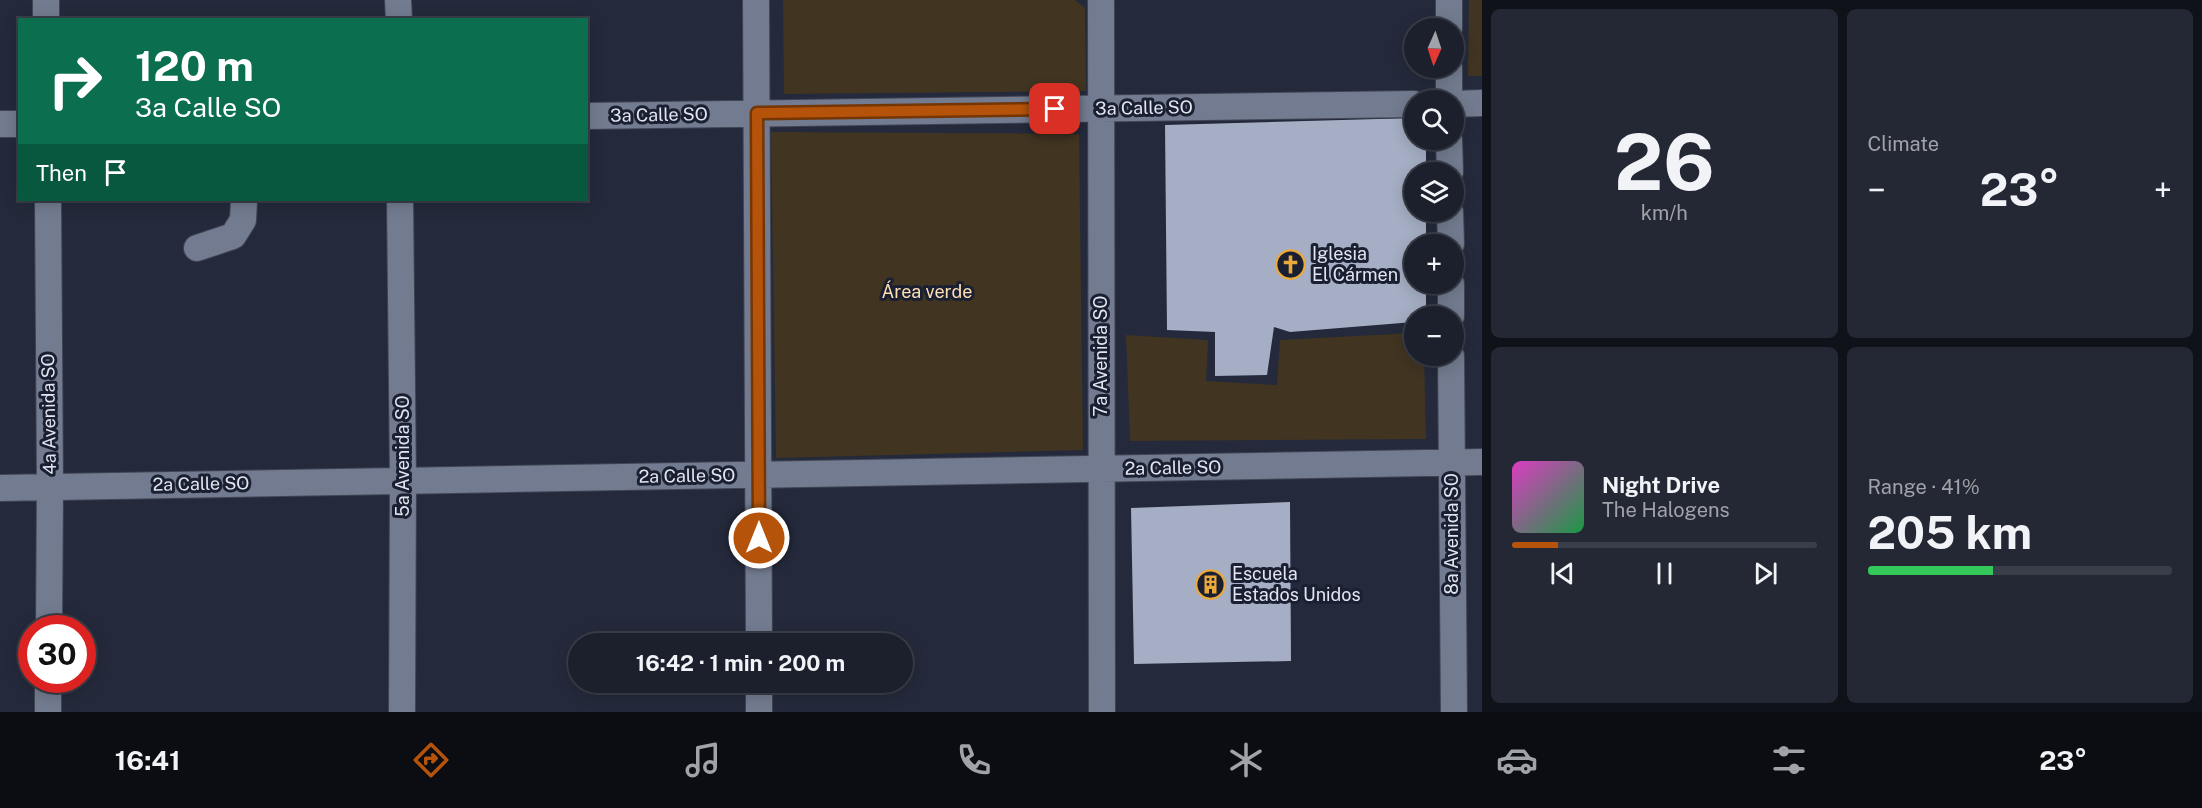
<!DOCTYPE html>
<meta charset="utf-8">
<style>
body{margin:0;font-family:"Public Sans",sans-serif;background:#242834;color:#f1f3f6;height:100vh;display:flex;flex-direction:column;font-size:22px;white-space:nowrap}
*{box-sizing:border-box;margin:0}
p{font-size:20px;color:#a0a3a9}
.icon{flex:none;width:33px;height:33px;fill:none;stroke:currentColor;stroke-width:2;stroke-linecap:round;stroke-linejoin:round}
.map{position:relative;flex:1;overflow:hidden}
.panel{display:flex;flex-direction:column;gap:9px;padding:9px;background:#0f1218;width:720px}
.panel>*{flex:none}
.hud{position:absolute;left:18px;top:18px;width:570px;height:183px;border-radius:0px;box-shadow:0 3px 15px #0003,0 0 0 2px #393e48;background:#0b6e4f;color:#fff;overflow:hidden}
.needle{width:39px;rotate:183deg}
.buttons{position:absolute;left:1404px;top:18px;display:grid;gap:12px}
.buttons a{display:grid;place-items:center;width:60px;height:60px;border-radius:50%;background:#1b202c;box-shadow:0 3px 15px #0003,0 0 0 2px #393e48;font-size:30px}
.speed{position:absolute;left:18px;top:615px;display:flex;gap:12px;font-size:30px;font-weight:700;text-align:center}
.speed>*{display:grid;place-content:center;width:78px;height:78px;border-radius:50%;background:#1b202c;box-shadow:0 3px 15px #0003,0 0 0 2px #393e48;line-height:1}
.speed .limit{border:9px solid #d22;background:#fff;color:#111}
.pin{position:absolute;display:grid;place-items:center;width:51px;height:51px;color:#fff;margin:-26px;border-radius:12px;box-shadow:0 3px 9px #0006}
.me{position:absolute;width:66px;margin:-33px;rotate:0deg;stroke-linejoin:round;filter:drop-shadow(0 0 4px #0008)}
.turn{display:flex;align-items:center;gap:21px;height:126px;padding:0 18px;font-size:27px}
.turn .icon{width:78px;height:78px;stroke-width:2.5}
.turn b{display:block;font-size:42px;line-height:51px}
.then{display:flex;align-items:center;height:57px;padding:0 18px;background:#0003;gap:12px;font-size:22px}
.big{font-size:45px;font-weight:700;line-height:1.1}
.panel .widget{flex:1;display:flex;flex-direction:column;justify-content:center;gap:9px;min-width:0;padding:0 21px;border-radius:9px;background:#242834}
.panel .dial{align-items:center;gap:0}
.dial b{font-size:78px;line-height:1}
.song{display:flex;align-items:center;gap:18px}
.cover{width:72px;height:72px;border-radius:9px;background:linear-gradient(135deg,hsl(310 70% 55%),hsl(140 70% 35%))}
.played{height:6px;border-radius:3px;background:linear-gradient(90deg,#b45309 15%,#393e48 15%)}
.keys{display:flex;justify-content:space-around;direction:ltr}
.heat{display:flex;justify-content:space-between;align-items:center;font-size:33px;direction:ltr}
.charge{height:9px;border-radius:4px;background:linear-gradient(90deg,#34c759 41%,#393e48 0)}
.panel .tiles{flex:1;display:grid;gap:9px;grid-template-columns:repeat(2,1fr)}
.trip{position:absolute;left:568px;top:633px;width:345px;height:60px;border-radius:30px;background:#1b202c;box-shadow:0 3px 15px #0003,0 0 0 2px #393e48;font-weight:700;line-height:60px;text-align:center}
.menu{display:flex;height:96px;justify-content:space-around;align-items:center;background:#0b0d12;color:#a0a3a9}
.menu .icon{width:42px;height:42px}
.menu .on{color:#b45309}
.menu b{font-size:27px;color:#f1f3f6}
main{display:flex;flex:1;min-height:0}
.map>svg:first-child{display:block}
</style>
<main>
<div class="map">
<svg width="1482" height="712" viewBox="0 0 1482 712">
<rect width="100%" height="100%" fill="#242a3b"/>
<!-- green -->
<path fill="#413421" d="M783,0H1075L1085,8L1086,91L784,94Z
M1469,0H1482V76H1468Z
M771,132L1079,134L1083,450L776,458Z
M1414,333V356H1424L1426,439L1130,441L1126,335L1208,340L1206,381L1277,385L1280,340Z"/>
<!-- building -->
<path fill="#a5aec4" d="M1414,118V140H1426V172H1414V212H1426V244H1414V284H1426V316H1414V322L1290,332L1274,327L1267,375L1215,376V332L1167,330L1165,125Z
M1290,502L1291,661L1134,664L1131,508Z"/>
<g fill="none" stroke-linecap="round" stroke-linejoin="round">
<defs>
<path id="minor" d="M46,0V20
M398,0L399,20
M756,0L759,644
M1101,0L1102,712
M1449,28V0
M1449,100V68
M1454,104L1482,103
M586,116L1414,104
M0,124H20
M1449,140L1450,172
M48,200L50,487L49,628
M400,200L403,481L402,712
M1450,212L1451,244
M197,248L233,236L243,220L244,200
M1451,284V316
M1451,356L1454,712
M0,488L1482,462
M759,682V712
M48,712V680"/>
</defs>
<!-- minor casing -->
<use href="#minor" stroke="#404554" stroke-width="28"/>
<!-- minor -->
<use href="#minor" stroke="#737b90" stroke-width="26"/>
</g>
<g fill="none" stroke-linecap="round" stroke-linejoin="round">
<defs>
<path id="route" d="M759,538L757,113L1055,109"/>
</defs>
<!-- route casing -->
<use href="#route" stroke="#753606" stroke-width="15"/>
<!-- route -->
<use href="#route" stroke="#b45309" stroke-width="10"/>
</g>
<!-- icons -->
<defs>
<symbol id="church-ring" viewBox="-11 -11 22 22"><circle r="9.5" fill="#1a2031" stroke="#eba93a" stroke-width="1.5"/><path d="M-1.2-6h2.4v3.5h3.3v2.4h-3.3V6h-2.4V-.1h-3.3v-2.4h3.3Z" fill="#eba93a"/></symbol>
<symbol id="building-ring" viewBox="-11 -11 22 22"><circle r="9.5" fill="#1a2031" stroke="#eba93a" stroke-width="1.5"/><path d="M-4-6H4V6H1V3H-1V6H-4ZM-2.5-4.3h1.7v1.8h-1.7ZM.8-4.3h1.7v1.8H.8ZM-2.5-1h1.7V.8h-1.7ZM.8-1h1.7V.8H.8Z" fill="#eba93a"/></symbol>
</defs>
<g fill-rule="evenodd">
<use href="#church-ring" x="1274" y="248" width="33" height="33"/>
<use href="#building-ring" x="1194" y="568" width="33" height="33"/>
</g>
<g text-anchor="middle" stroke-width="6" stroke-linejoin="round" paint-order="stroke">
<!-- street labels -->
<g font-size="18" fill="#e1e5f1" stroke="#1a2031">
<text transform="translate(1144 108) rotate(-1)" y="6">3a Calle SO</text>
<text transform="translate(659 115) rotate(-1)" y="6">3a Calle SO</text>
<text transform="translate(1101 356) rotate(-90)" y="6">7a Avenida SO</text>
<text transform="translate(49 414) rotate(-91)" y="6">4a Avenida SO</text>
<text transform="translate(403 456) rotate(-90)" y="6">5a Avenida SO</text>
<text transform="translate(1173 468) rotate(-1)" y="6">2a Calle SO</text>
<text transform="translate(687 476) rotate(-1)" y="6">2a Calle SO</text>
<text transform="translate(201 484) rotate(-1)" y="6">2a Calle SO</text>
<text transform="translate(1452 534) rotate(-90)" y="6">8a Avenida SO</text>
</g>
<!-- poi labels -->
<g font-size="18" fill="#e1e5f1" stroke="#1a2031" text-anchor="start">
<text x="1312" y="260">Iglesia<tspan x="1312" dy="21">El Cármen</tspan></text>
<text x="1232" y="580">Escuela<tspan x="1232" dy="21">Estados Unidos</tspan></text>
</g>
<!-- park labels -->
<g font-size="18" fill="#fedfb3" stroke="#1a2031">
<text x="927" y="298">Área verde</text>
</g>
</g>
</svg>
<div class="buttons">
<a><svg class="needle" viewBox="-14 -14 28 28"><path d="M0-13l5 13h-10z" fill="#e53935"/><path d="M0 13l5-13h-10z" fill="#a0a3a9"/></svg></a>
<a><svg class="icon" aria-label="search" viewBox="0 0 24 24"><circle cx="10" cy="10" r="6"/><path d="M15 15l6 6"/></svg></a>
<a><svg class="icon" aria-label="layers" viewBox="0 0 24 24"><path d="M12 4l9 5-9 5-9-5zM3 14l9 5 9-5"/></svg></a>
<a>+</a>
<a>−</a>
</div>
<div class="speed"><div class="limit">30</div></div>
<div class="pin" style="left:1055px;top:109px;background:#d93025"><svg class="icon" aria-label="arrive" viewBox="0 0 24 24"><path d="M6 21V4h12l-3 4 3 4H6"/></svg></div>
<svg class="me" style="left:759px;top:538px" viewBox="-20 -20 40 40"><circle r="17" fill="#b45309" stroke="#fff" stroke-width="3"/><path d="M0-11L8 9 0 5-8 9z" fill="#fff"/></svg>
<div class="trip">16:42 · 1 min · 200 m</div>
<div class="hud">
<div class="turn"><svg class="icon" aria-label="right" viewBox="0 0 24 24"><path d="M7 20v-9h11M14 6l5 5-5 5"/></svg><div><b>120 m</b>3a Calle SO</div></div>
<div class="then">Then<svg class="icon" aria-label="arrive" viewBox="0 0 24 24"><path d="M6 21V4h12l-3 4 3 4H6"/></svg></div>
</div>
</div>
<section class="panel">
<div class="tiles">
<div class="widget dial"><b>26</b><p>km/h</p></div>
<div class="widget"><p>Climate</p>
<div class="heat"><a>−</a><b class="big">23°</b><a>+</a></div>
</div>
<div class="widget">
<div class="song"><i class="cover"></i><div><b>Night Drive</b><p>The Halogens</p></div></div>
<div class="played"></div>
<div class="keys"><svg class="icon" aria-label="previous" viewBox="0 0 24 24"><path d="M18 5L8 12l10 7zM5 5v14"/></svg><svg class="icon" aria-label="pause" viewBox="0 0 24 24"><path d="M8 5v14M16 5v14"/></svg><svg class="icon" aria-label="next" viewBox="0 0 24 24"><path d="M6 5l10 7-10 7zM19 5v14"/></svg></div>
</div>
<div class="widget"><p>Range · 41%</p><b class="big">205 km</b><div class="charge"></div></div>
</div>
</section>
</main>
<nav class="menu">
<b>16:41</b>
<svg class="icon on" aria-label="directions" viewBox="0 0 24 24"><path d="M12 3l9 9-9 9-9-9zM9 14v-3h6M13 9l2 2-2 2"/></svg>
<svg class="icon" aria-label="music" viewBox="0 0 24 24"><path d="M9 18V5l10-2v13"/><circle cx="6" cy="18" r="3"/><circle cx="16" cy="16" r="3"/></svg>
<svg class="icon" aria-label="phone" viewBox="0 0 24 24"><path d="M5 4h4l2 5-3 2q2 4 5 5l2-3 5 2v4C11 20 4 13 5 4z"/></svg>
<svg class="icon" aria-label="climate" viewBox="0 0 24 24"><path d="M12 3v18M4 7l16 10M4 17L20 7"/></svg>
<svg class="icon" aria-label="car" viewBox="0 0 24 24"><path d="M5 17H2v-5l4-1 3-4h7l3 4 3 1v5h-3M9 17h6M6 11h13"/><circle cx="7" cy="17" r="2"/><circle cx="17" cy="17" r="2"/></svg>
<svg class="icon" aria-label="filters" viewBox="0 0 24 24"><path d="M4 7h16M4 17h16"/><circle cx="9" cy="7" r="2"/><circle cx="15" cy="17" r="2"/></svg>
<b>23°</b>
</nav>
